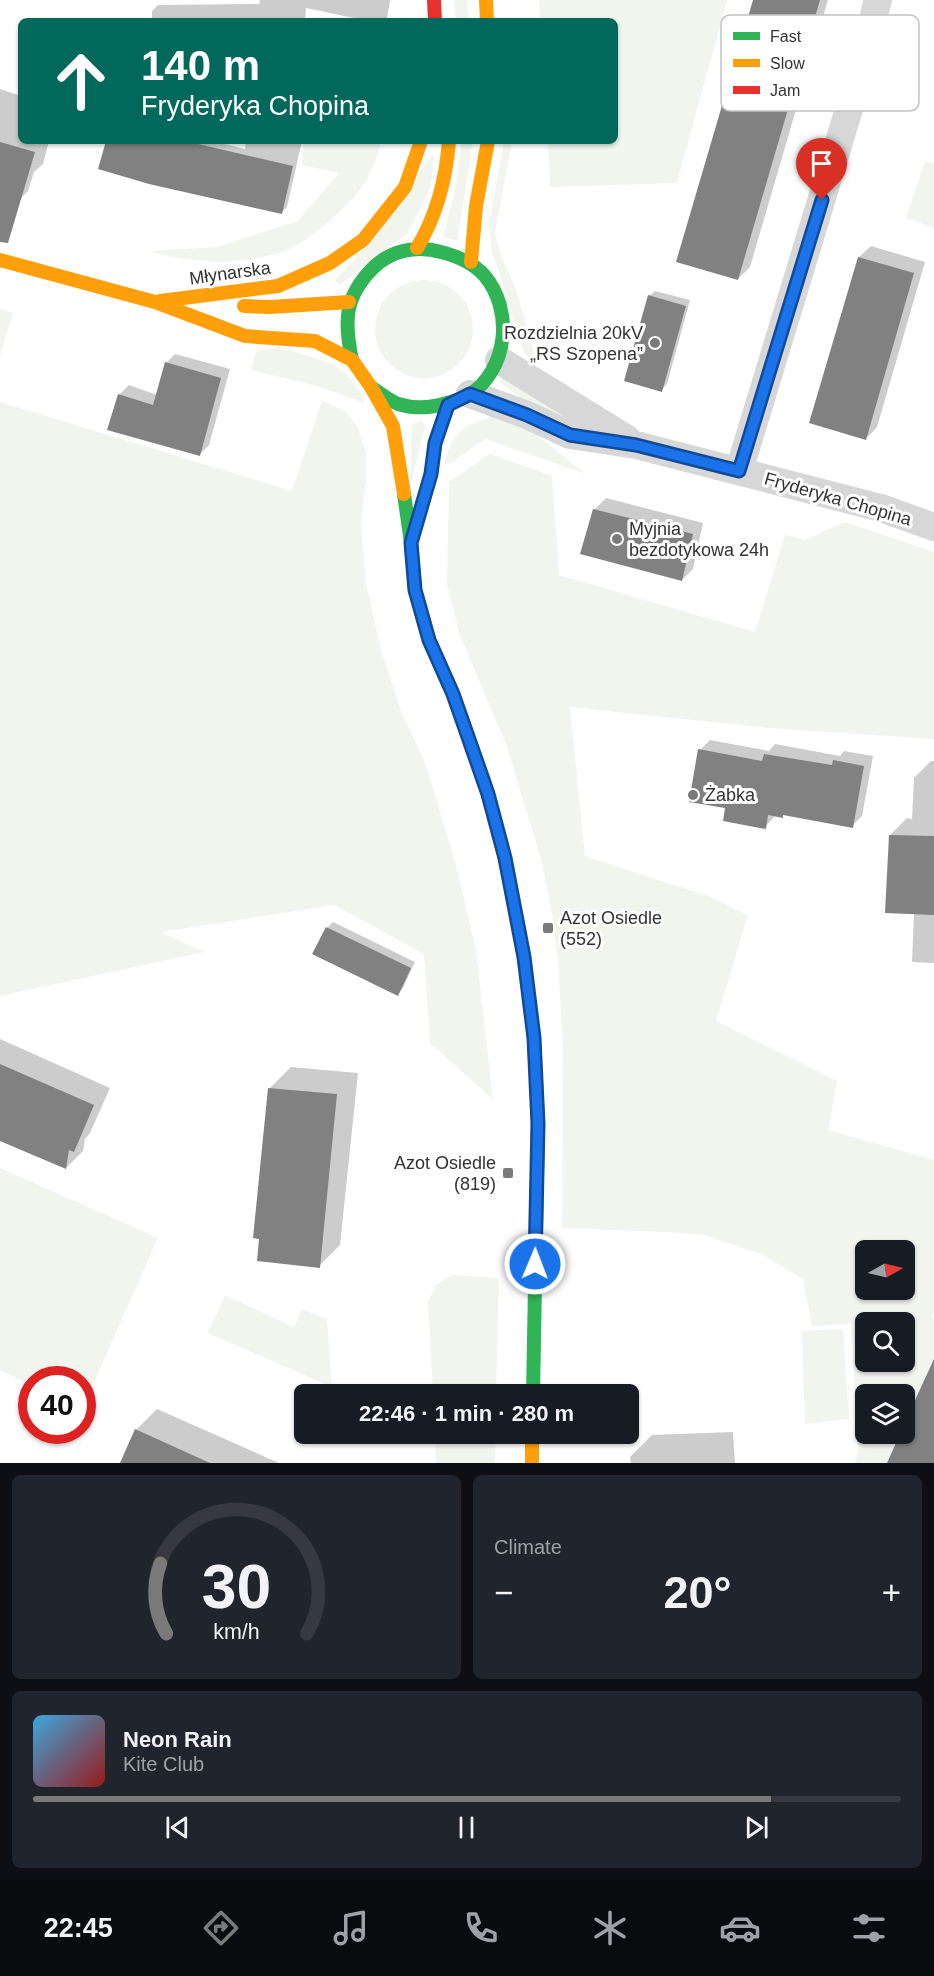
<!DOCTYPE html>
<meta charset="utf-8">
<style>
body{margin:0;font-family:Arial,sans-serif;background:#20242c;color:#f1f3f6;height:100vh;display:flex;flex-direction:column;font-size:22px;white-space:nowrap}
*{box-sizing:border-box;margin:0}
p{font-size:20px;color:#9ea1a6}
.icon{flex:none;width:33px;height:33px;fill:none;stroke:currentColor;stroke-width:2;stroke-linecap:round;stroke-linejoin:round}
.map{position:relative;height:1463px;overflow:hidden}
.sheet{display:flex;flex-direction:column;gap:12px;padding:12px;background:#0d0f14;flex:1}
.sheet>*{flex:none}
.banner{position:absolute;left:18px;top:18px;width:600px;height:126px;border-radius:9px;box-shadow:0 2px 4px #0004;background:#00695c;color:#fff;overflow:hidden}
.needle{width:39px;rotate:82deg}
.controls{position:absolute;left:855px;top:1240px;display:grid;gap:12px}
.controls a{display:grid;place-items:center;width:60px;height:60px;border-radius:9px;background:#171b24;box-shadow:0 2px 4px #0004;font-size:30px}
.speed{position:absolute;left:18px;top:1366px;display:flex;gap:12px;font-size:30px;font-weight:700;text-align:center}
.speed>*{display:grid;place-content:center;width:78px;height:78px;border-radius:50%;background:#171b24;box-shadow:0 2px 4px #0004;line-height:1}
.speed .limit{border:9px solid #d22;background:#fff;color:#111}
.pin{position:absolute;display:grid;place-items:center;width:51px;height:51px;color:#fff;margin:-62px -26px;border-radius:50% 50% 50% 0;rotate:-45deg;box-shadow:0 0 6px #0007}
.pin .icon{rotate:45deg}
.me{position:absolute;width:66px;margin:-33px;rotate:1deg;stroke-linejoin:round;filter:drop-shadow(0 0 4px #0008)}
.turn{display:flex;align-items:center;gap:21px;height:126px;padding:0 24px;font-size:27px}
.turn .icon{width:78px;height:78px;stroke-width:2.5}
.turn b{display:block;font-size:42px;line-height:51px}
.big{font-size:45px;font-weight:600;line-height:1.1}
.sheet .card{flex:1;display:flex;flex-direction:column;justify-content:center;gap:9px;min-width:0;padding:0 21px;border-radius:9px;background:#20242c}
.sheet .dial{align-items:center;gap:0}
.dial svg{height:156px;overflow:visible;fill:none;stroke:#363941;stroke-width:7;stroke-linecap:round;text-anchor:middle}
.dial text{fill:#f1f3f6;stroke:none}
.song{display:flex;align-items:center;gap:18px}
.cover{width:72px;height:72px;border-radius:9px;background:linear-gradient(135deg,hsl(200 70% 55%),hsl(0 70% 35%))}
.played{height:6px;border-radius:3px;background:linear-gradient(90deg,#7a7a7a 85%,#363941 85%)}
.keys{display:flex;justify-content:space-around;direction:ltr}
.heat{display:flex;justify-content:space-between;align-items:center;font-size:33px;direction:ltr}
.sheet .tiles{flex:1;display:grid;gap:12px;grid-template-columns:1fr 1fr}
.card:last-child{grid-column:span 2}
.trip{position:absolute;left:294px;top:1384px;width:345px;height:60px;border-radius:9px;background:#171b24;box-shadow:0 2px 4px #0004;font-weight:600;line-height:60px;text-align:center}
.tab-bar{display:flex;height:96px;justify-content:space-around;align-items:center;background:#090b0e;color:#9ea1a6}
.tab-bar .icon{width:42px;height:42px}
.tab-bar .active{color:#7a7a7a}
.tab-bar b{font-size:27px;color:#f1f3f6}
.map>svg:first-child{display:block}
</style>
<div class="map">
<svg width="934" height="1463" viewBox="0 0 934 1463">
<rect width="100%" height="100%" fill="#fff"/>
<!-- green -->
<path fill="#f1f5ed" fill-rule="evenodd" d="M454,0H467L469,21H456Z
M539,0H727L677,183L550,187L548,141H615V21H540Z
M304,141H381C375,171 360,194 337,214C322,227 307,241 289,249C245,267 194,264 149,251L217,247L298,221L339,173L302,165Z
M462,141H473L457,241L443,237L456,186Z
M504,141H512L495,233L501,255L517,292L534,352L540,366L525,354L517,335L500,274L492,253L489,224Z
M434,153L431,186L408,233L340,285L334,280L356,258Z
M925,161L934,164V228L906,218Z
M375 329a49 49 0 1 1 98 0a49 49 0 1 1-98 0Z
M0,309L13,313L0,356Z
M279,347L333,364L352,380L365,403L316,386L251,370L256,352Z
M506,374L568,420L541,412L499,382Z
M322,401L345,411L357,426L366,452V481L361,525L366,583L381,650L401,711L426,765L456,865L476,950L493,1099L430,1043L424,954L334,905L161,932L204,952L0,996V402L292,491Z
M490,417L510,418L533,432L586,474L485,439L451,463L444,464C452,434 460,427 490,417Z
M422,421L425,426L410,487L412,426L416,422Z
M490,454L552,476L559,575L755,632L785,535L805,540L845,522L934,552V739L769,728L570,707L585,856L708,896L748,915L716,1021L837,1081L828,1130L934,1160V1313L932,1317L934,1318V1359L905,1424L904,1395H866V1434H900L887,1463H855L858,1451L851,1324L812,1326L803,1279L761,1254L704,1235L669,1232L562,1228L563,1051L558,960L552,913L541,859L506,744L459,633L447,584L449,482ZM866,1251H904V1290H866ZM866,1323H904V1362H866Z
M0,1168L158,1238L83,1407L82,1380H32L31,1385L0,1370Z
M452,1275L499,1278L496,1395H433L428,1302L436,1285Z
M225,1295L294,1327L302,1309L327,1319L332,1387L208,1333Z
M843,1329L849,1419L805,1424L802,1331Z
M435,1434H496L495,1463H436Z"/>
<!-- shadow -->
<path fill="#0003" d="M260,0H390L387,18L384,21H368L306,8L305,21H152V11L158,5L259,4Z
M754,0H828L750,267L738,279Z
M0,89L21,96V141H49L43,164L34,172L28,191L20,199L0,193Z
M108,141H212L245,149L246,141H302L287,207L282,212Z
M871,246L925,262L877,427L866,439L811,422L859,257Z
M655,291L690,300L667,384L661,390L649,296Z
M175,354L230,369L209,445L199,455L119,395L129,385L157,395L166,363Z
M606,498L703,523L693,569L682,580L594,510Z
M710,740L769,751L775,744L840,756L844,751L873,756L862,816L852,826L784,814L782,816L776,815L765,827L727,807L700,750Z
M931,761H934V963L912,962L914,913L890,835L907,818L912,819L914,778Z
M333,922L415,962L403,988L397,994L314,954L327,928Z
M0,1039L110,1088L90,1133L85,1139L83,1151L66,1168L0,1138Z
M291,1067L358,1073L340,1245L319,1266L269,1089Z
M157,1409L279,1463H121L136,1430Z
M733,1432L735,1463H631L630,1457L652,1435Z"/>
<!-- building -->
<path fill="#818181" d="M753,0H820L738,280L676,262Z
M106,141H185L293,166L282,214L149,184L98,169Z
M0,142L35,152L8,243L0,242Z
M858,257L914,273L866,440L809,423Z
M648,295L686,306L662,392L624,381Z
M165,362L221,378L200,456L107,430L118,394L153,405Z
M593,509L693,534L682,581L580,554Z
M698,749L762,761L764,754L832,765L833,760L864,766L853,828L783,815V818L768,815L766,829L723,821L725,808L689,802Z
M889,835L934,836V915L885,913Z
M326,927L411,968L398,996L312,954Z
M0,1064L94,1105L74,1152L69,1150L66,1169L0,1141Z
M268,1088L337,1094L320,1268L257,1261L259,1239L253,1238Z
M934,1359V1463H887L900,1434H904V1424Z
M135,1429L210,1463H120Z"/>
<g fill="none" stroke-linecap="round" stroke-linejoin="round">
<!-- street -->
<path stroke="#d7d7d7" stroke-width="28" d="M499,360L627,439
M470,394L527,415L570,435L636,445L881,508L934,527
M739,471L849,109L878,0"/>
<!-- fast -->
<path stroke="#30b455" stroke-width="14" d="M352,360C344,322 344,297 373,268C391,250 417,245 441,252C457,256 472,262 484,275C514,310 508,370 469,395C463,399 454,401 447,403C431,408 414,409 398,404C388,400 380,393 371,387
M404,494L411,543L415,590L429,640L453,694L484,781
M413,535L431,474L435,443L448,405
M533,1395L538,1122"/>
<!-- slow -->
<path stroke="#ff9f0a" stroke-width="14" d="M486,0L487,21
M417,248C437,215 446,180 449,141
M0,260L155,302L245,336L315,341L352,360L371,387L393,426L404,494
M471,262L476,206L488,141
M160,301L278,286L330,263L363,240L405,187L421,141
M244,306L270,307L349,302
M484,781L505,858L524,957L534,1038L538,1122
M532,1434V1463"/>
<!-- jam -->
<path stroke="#e5322d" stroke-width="14" d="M434,0L435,21"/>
</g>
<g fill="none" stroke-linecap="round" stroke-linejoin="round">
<defs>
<path id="route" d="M535,1264L538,1124L534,1038L524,957L505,858L488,794L453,694L429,640L415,590L411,543L431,474L435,443L448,405L470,394L527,415L570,435L636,445L739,471L822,200"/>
</defs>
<!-- route casing -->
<use href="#route" stroke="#114b97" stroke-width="15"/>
<!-- route -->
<use href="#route" stroke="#1a73e8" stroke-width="10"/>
</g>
<!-- markers -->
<g fill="#7a7a7a" stroke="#fff" stroke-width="2">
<circle cx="655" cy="343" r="6"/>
<circle cx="617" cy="539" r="6"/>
<circle cx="693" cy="795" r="6"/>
<rect x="542" y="922" width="12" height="12" rx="3"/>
<rect x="502" y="1167" width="12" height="12" rx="3"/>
</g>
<g text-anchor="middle" stroke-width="6" stroke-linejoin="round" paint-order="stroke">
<!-- street labels -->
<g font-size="18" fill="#333" stroke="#fff">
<text transform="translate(230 273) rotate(-8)" y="6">Młynarska</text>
<text transform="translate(838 499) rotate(16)" y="6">Fryderyka Chopina</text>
</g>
<!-- poi labels -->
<g font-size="18" fill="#333" stroke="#fff" text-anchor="start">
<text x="643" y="339" text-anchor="end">Rozdzielnia 20kV<tspan x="643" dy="21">„RS Szopena”</tspan></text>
<text x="629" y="535">Myjnia<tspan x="629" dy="21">bezdotykowa 24h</tspan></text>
<text x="705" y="801">Żabka</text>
<text x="560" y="924">Azot Osiedle<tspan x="560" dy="21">(552)</tspan></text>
<text x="496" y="1169" text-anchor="end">Azot Osiedle<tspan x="496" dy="21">(819)</tspan></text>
</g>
</g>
<!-- legend -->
<rect x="721" y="15" width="198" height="96" rx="9" fill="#fff" stroke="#c2c2c2" stroke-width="1.5"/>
<rect x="733" y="32" width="27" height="8" fill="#30b455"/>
<rect x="733" y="59" width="27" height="8" fill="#ff9f0a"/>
<rect x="733" y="86" width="27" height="8" fill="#e5322d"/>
<g font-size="16" fill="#333">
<text x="770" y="42">Fast</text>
<text x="770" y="69">Slow</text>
<text x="770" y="96">Jam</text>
</g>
</svg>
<div class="controls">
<a><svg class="needle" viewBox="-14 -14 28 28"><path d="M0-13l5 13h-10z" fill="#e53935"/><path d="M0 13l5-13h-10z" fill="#9ea1a6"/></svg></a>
<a><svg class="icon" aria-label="search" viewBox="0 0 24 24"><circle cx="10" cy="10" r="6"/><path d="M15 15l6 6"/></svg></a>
<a><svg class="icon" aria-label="layers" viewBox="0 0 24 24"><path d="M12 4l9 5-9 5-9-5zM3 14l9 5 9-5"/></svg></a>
</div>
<div class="speed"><div class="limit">40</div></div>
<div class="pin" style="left:822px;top:200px;background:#d93025"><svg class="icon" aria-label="arrive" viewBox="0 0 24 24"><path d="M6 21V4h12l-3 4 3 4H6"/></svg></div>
<svg class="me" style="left:535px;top:1264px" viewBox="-20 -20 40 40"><circle r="17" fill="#1a73e8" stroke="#fff" stroke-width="3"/><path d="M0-11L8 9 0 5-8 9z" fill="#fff"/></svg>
<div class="trip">22:46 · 1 min · 280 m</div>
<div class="banner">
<div class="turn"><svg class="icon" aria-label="ahead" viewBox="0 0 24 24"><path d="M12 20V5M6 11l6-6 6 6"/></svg><div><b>140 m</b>Fryderyka Chopina</div></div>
</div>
</div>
<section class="sheet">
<div class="tiles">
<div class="card dial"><svg viewBox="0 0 100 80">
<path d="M14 69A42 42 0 1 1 86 69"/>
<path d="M14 69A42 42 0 0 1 11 33" stroke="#7a7a7a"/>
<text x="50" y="56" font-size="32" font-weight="700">30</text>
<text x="50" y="72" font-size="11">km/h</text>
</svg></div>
<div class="card"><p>Climate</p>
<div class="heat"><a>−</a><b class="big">20°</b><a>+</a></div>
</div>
<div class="card">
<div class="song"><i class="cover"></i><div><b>Neon Rain</b><p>Kite Club</p></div></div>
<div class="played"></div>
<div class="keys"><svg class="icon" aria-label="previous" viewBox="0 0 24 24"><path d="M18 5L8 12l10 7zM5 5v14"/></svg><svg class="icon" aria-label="pause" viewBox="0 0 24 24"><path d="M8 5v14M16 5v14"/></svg><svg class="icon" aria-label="next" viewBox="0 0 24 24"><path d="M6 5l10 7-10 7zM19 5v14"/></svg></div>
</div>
</div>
</section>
<nav class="tab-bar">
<b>22:45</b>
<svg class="icon active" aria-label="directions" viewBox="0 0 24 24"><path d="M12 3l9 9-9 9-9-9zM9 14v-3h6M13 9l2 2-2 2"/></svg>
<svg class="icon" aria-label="music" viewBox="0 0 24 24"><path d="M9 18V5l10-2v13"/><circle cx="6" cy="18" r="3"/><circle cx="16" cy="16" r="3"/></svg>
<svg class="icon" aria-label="phone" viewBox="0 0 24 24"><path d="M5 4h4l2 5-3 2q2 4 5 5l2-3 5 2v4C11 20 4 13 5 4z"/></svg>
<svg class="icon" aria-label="climate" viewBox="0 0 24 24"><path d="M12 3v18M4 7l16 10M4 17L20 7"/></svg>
<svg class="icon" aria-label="car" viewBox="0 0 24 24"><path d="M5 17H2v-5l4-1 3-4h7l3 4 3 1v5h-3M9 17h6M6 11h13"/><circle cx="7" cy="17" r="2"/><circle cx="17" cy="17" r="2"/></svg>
<svg class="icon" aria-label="filters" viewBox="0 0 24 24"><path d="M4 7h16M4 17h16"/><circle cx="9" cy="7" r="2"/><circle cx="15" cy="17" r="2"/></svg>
</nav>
